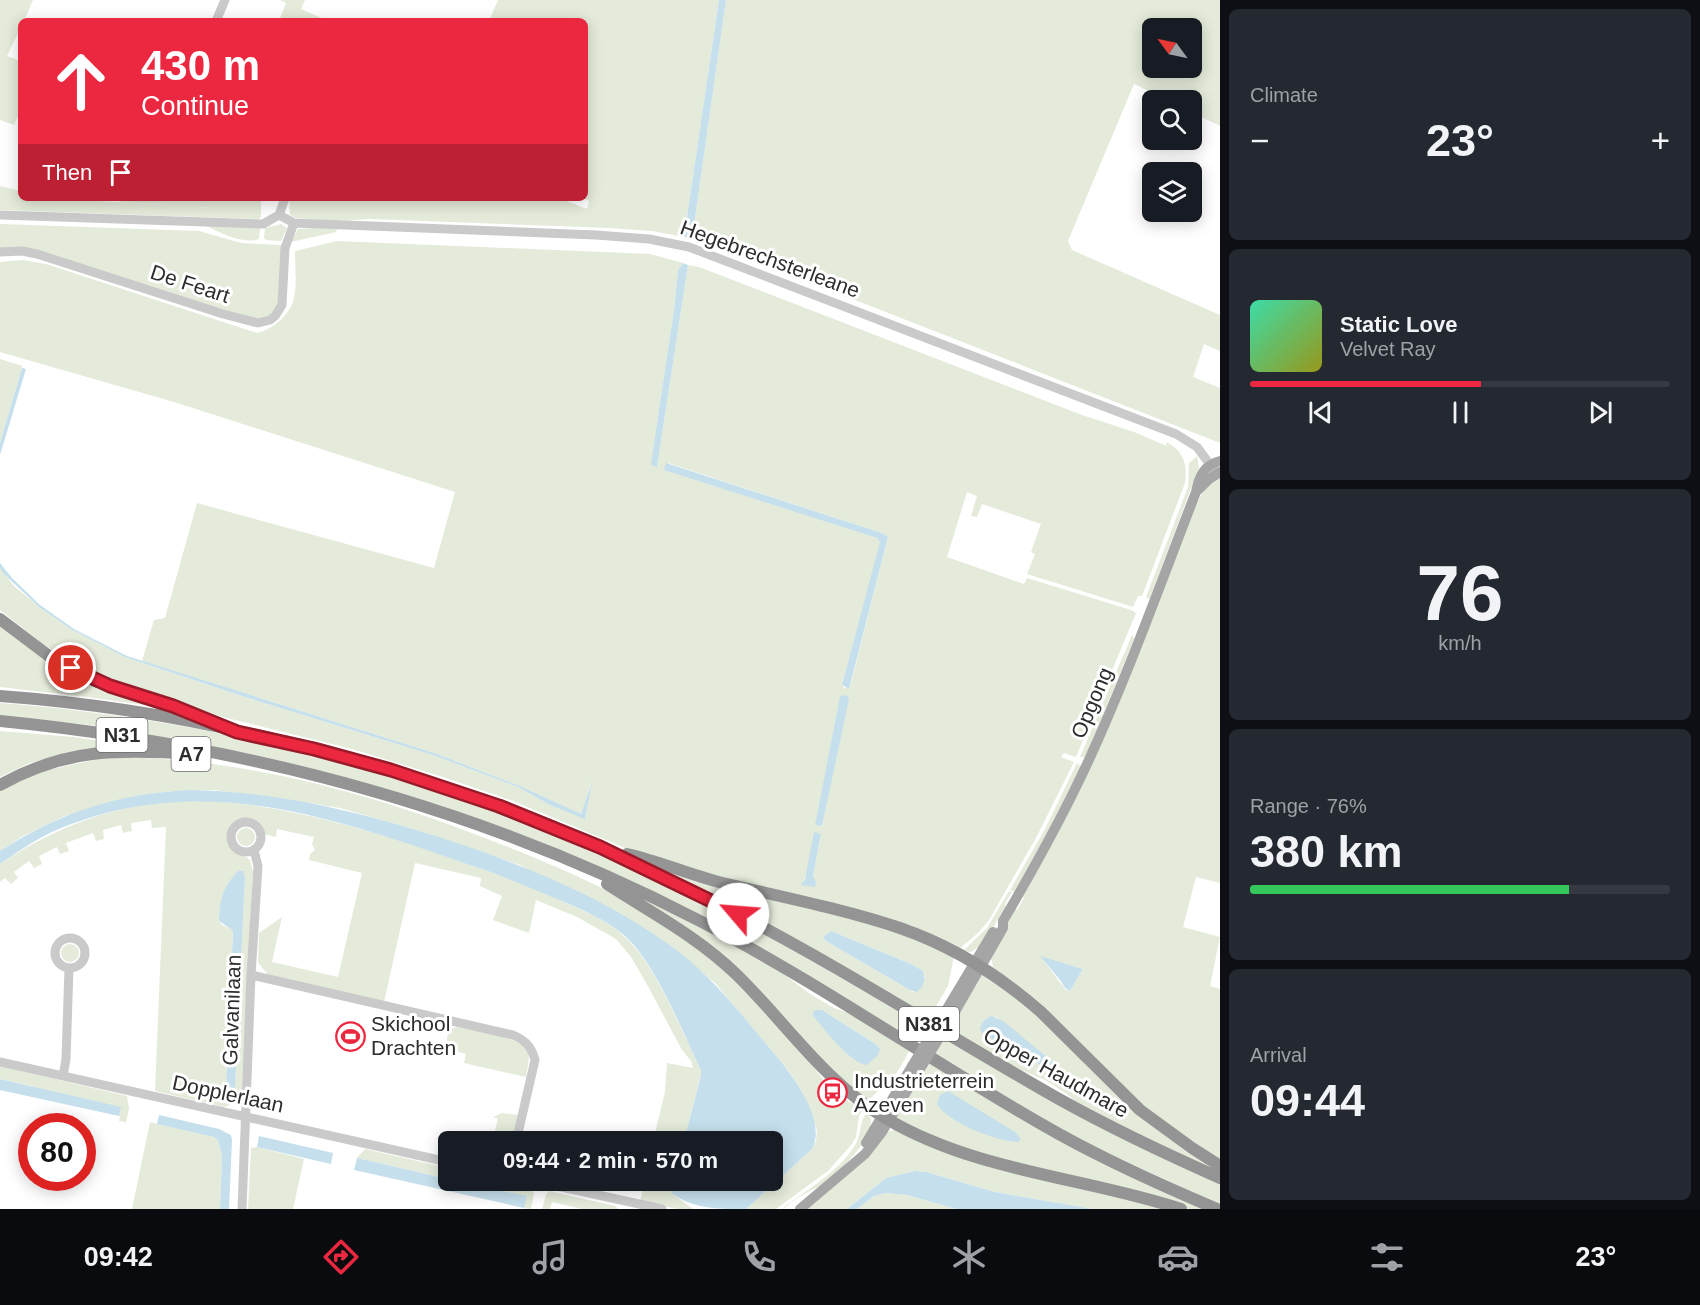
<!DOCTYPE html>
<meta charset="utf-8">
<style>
body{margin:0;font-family:Helvetica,sans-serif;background:#242831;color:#f1f3f6;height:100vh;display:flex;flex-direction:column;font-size:22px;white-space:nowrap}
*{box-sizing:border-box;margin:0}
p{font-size:20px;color:#9ea1a6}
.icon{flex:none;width:33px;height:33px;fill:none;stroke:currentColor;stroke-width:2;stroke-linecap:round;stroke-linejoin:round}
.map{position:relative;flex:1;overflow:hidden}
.side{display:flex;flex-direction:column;gap:9px;padding:9px;background:#0d0f14;width:480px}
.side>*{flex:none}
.top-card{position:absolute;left:18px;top:18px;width:570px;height:183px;border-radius:9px;box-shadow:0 3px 15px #0003;background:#eb283f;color:#fff;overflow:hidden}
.needle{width:39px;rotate:303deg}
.tools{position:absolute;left:1142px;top:18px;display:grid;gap:12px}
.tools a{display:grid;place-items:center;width:60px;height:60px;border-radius:9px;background:#171b24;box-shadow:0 3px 15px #0003;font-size:30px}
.speed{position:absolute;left:18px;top:1113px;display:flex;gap:12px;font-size:30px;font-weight:700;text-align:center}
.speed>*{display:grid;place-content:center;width:78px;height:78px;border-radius:50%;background:#171b24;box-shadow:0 3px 15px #0003;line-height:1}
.speed .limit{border:9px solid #d22;background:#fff;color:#111}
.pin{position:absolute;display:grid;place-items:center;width:51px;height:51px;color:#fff;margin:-26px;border:3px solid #fff;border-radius:50%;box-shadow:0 2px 6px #0007}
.me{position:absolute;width:66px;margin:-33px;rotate:297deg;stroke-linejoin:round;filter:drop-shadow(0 0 4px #0008)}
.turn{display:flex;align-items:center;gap:21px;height:126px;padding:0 24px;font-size:27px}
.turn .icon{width:78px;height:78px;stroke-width:2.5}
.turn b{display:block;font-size:42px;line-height:51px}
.then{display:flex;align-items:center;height:57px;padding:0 24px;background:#0003;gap:12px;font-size:22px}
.big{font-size:45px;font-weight:700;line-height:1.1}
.side .tile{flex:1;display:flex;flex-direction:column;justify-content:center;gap:9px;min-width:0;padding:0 21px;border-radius:9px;background:#242831}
.side .dial{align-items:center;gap:0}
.dial b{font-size:78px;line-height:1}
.song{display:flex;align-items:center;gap:18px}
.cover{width:72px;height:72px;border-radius:9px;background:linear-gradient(135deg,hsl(160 70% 55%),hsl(60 70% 35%))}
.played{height:6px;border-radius:3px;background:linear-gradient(90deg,#eb283f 55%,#363941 55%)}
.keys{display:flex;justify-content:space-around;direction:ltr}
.heat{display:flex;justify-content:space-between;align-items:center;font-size:33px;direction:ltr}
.charge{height:9px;border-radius:4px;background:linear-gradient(90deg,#34c759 76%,#363941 0)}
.trip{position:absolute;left:438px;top:1131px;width:345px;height:60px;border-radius:9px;background:#171b24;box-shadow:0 3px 15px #0003;font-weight:700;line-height:60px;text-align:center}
.dock{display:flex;height:96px;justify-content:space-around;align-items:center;background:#090b0e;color:#9ea1a6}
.dock .icon{width:42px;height:42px}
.dock .selected{color:#eb283f}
.dock b{font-size:27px;color:#f1f3f6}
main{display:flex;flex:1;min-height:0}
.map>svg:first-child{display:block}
</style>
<main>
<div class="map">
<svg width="1220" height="1209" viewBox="0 0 1220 1209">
<rect width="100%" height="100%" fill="#fff"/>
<!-- green -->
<path fill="#e4ebda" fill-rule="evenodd" d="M0,0H33L24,21H21V27L7,56L21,61V110L14,125L0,120Z
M280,0H305L301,9L328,21H279L286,3Z
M498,0H719L684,237L652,231L609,228L370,219L339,221L296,218L290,215L289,198H559L587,209L589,201L583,198H585V21H489Z
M726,0H1220V126L1191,112V100H1168L1134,84L1068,241L1072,250L1220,315V351L1204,344L1193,377L1220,388V443L868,305L692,239ZM1152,28H1191V68H1152Z
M0,186L21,191V198H51L210,208L119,202L121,198H261V217L259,219L0,210Z
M0,224L199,231L241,243L282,245L280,302L270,317L251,320L44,253L0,249Z
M281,224L287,228L281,241L266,240L264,238L265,228Z
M204,225L260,227L259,239C243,245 219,232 204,225Z
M315,228L337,229L336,232L291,242L298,229Z
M337,241L650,254L683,263L678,270L674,310L653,450L657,467L688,265L699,267L1082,415L1134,432L1167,446L1166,442C1183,449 1188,465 1185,483L1142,596H1138L1133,607L1027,574L1035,554L1031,552L1041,524L982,504L977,517L971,516L977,496L967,492L947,557L1024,584L1027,578L1131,610L1136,613L1076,757L1064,753L1061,757L1074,762L1037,836L989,920L979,932L958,950L933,935L911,925L884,920L647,857L513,801L446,778L352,749L223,717L126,685L71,661L43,644L0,610V568L14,586L39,607L71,629L125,657L239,695L433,755L518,787L550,805L585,818L591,782L582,815L520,786L434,753L142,661L154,620L165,618L197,503L434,568L455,492L174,402L0,352V262L23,260L46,264L257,333C272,330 291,314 294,298C297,284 295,266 295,251ZM668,463L882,533L888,537L850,687L844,688L842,685L881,542L877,538L665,470ZM849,699L845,711L822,826L816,825L838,708ZM821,834L813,876L815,882L808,885H802Z
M0,359L22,366V368L0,443Z
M1197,456L1199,468L1193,483L1150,598L1148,599L1146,597L1188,487L1189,463Z
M1220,476V883L1196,877L1183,927L1220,937L1210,986L1220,989V1163L1166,1127L994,970L991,958L993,951L1015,909L1017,910L1024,898L1022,896L1049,846L1193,510L1206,487ZM1041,957L1083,969L1070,991L1065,989Z
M0,623L24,642L165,708L95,698L0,687Z
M1132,635L1134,639L1086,757H1080Z
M0,703C119,712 237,733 352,765C381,773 409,783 437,792C513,817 587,845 659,880C750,924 837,975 924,1027L915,1042L715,924L426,802L351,779L270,758L192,742L92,725L0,716Z
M0,731L74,737L133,746L68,753L30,763L0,777Z
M108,757C241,757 372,793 495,842C570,871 643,904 707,952C719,961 729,974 739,985C762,1009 785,1033 808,1057C817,1073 830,1090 846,1100C852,1104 858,1105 863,1109L859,1116L856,1137L852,1144L828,1171L776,1209H746L812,1149L816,1141L817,1130L801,1090L790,1073L716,984L672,947L520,865L423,832L340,808L272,797L214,790L173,791L137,796L65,816L23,836L0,851V790L43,771Z
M1077,763L1081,767L1049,829L1015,892L1010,890L1045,829Z
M189,800C273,802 354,825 433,852C472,865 511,878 548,895C575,907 606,918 627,939C658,969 681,1031 701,1069V1074L684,1141H653L665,1092L667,1063L693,1068L691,1061L682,1050L649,988L631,957L616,939L577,917L536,900L529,933L493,920L502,896L480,886L481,878L415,863L384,1002L268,975L258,962L259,933L282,917L272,962L338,977L362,873L309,860L310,854L315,850L312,844L314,837L277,829L276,837L264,834C254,814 230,815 229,839L235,850L250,860L253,872L242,1094L234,1104L224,1107L155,1091L166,827L152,828L151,820L131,823L132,831L123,833L121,825L103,830L104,839L96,841L93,833L66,843L69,851L60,854L57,847L39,856L42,864L34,868L29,861L14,872L18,878L11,884L5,878L0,882V864C60,824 117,804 189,800ZM238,871H242L245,877L235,1091L232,1096L226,1097L233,930L222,925L219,920C220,900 224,886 238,871Z
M237 837a9 9 0 1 1 18 0a9 9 0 1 1-18 0Z
M660,869L871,921L954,956L948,986L929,1018ZM831,931L911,964L923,971L925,977L914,992L910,990L826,941L823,937Z
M1009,891L1012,892L1005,904L1006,906L983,944L971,952L963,951L987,928Z
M631,893L704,929L778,970L810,994L834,1008L851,1014L909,1051C904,1061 898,1072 890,1081C882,1088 874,1093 868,1102L844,1084L739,973ZM822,1010L877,1045L846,1052L813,1016Z
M61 953a9 9 0 1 1 18 0a9 9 0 1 1-18 0Z
M982,975L991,977L1220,1173L1081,1106L1067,1094L1045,1080L1012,1066L950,1030ZM996,1017L1053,1062L1052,1069L1044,1067L983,1034Z
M457,1027C473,1031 523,1036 528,1053C530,1060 527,1069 526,1077L464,1063L466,1054L445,1048L449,1030Z
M945,1038L1220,1184V1205L1091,1145L1047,1121L935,1054Z
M930,1064L1042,1131L1204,1209H1190L952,1146L897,1118L896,1115Z
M0,1066L127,1096L129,1109L126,1122L119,1121L120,1116L32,1086L0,1079Z
M867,1112C884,1128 842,1169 829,1180C821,1186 809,1191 801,1196C794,1199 789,1206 782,1209C807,1189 836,1174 854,1147C862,1135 859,1121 867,1112Z
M502,1113L518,1115L512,1141L492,1142L498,1119L493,1117Z
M150,1122L214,1137L218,1140L222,1156L220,1209H132Z
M894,1130H898L1171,1209H1093L995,1192L926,1172L915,1171L886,1178L847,1209H806L887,1132Z
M257,1147L304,1159L293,1209H248L251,1148Z
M365,1149L448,1168V1179L357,1158Z
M456,1181H503L531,1187L534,1194L531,1209L524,1208L526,1196Z
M645,1181H674L671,1193L693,1209H677L640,1201Z
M549,1191L615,1206L618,1209H582L552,1202L550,1209H542L546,1195Z
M886,1193L907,1195L956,1209H857L874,1196Z"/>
<!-- water -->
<path fill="#c5dfec" d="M719,0H726L692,239L684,237Z
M683,263L688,265L657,467L651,465L653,450L674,310L678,270Z
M22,368L26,369L0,455V443Z
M666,463L882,533L888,537L849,689L842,685L880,542L877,538L664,470Z
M0,563L12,578L40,605L74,629L127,656L434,753L520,786L581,814L592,782L585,819L550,805L518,787L433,755L239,695L125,657L71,629L39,607L4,574L0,568Z
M842,695L847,696L849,699L822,826L815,825L840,697Z
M189,790C276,791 360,812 442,838C522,864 602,896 671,946C714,977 743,1017 777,1057C794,1077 827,1122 812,1149L746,1209C716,1209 694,1209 671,1193L674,1181L772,1180V1142L684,1141L701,1075V1070C682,1031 656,964 625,936C605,919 581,909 557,899C526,886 496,873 464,863C326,815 193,769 50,833C33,841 16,853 0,864V851C61,812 117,794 189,790Z
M814,832L821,834L813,876L816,882L815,887L801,885L805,879Z
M238,871H243L245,877L235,1091L233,1096L228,1098L226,1093L233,931C228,926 223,925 219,920C220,898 223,887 238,871Z
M831,931L911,964L923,971C926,979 924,986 917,992L910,990L826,941L823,937Z
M1040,956L1083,969L1070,991L1065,988L1060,980Z
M815,1010H822L877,1045L880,1050L877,1056L867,1065C850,1063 825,1030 813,1016V1013Z
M991,1016L1003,1021L1053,1062L1052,1069L1044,1067L983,1034L980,1030C981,1023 985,1019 991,1016Z
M0,1079L121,1107L119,1116L0,1090Z
M948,1091L1015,1132L1021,1139L1018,1142C996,1141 948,1123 937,1104L940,1095Z
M159,1115L219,1129L231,1135L232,1140L229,1209H220L222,1156L218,1140L214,1137L157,1124Z
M259,1136L333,1153L331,1164L257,1147Z
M357,1158L448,1179V1180L456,1181L527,1196L524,1208L354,1170Z
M915,1171L926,1172L995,1192L1093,1209H956L907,1195L886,1193L874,1196L857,1209H847L886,1178Z"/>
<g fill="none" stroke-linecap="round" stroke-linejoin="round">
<!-- minor -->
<path stroke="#cacaca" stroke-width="9" d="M216,21L225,0
M0,215L263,224L279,215L294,223L596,235L649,239L689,247L1176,434L1197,447L1214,470
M279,215L285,198
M0,252L22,251L37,254L223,314L258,323L270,320L275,316L282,305L285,248L294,223
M231 837a15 15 0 1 1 30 0a15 15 0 1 1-30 0Z
M55 953a15 15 0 1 1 30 0a15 15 0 1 1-30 0Z
M251,975L513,1035C526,1041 531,1046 535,1060L516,1142
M0,1062L448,1162
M63,1076L66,1059L69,968
M529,1180L662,1209
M242,1209L251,975L258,866L254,850"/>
<!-- major -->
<path stroke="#a5a5a5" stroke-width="10" d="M1197,491L1209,479L1220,472
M945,1012L993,932
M952,1017L1003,928V921C1033,870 1062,818 1087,764C1128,675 1161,582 1196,492C1199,476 1204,465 1220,461
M866,1143L912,1066
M800,1209L865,1154L882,1132L919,1071"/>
<!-- highway -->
<path stroke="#949494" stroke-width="12" d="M0,619L49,656L95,681L202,718
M0,696C257,715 508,795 736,913C846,970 951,1038 1059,1099C1111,1128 1166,1154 1220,1178
M0,721C245,745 481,807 700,921C818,982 927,1059 1043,1125C1098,1157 1158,1184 1217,1209
M0,785C66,748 121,749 194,754
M627,854C659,861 690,875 723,883C782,897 843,909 900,928C952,946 1000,976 1041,1012L1140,1110L1192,1148L1220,1166
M607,884C652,913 698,937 737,975C787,1024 825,1083 887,1119C977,1172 1084,1177 1181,1209"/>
<!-- major-bridge -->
<path stroke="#a5a5a5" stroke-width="10" d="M912,1066L945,1012
M919,1071L952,1017"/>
</g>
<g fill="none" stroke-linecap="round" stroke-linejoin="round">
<defs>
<path id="route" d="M71,668L110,686L173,706L237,732L314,749L391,770L499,806L600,847L738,914"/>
</defs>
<!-- route casing -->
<use href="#route" stroke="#991a29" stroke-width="15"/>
<!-- route -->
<use href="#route" stroke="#eb283f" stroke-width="10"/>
</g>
<!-- icons -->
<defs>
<symbol id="stadium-ring" viewBox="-11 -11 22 22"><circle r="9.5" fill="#fff" stroke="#eb283f" stroke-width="1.5"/><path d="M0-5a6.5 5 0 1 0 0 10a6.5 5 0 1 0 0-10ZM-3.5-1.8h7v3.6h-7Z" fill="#eb283f"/></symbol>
<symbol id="bus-ring" viewBox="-11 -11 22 22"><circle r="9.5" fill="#fff" stroke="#eb283f" stroke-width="1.5"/><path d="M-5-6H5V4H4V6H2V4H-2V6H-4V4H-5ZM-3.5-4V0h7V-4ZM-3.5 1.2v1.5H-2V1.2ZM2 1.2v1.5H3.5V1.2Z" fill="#eb283f"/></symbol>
</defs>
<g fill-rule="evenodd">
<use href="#stadium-ring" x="334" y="1020" width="33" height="33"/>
<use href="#bus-ring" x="816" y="1076" width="33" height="33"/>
</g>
<g text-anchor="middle" stroke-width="6" stroke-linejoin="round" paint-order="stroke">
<!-- shield labels -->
<g fill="#fff" stroke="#6c6c6c" stroke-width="1.5">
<rect x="96.5" y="718" width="51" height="34" rx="4.5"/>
<rect x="171.5" y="737" width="39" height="34" rx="4.5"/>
<rect x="899" y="1007" width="60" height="34" rx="4.5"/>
</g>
<g font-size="20" font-weight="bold" fill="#2d2d2d">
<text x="122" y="742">N31</text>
<text x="191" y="761">A7</text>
<text x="929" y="1031">N381</text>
</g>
<!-- street labels -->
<g font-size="21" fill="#2d2d2d" stroke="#fff">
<text transform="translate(770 259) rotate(20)" y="7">Hegebrechsterleane</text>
<text transform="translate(190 284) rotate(18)" y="7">De Feart</text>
<text transform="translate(1092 703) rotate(-67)" y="7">Opgong</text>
<text transform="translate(232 1010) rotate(-88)" y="7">Galvanilaan</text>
<text transform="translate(1056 1073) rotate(29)" y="7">Opper Haudmare</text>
<text transform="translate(228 1094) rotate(12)" y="7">Dopplerlaan</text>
</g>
<!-- poi labels -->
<g font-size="21" fill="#2d2d2d" stroke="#fff" text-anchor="start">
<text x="371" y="1031">Skichool<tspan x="371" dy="24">Drachten</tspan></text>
<text x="854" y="1088">Industrieterrein<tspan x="854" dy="24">Azeven</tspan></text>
</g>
</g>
</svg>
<div class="tools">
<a><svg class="needle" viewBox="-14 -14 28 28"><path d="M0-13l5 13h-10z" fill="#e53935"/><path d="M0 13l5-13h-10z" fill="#9ea1a6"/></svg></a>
<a><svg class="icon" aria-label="search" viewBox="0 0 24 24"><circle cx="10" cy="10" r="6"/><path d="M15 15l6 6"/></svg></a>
<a><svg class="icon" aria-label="layers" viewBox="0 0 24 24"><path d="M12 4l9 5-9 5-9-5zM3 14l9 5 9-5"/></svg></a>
</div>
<div class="speed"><div class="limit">80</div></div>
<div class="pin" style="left:71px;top:668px;background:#d93025"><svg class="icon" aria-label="arrive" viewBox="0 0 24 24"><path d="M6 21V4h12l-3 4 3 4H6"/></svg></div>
<svg class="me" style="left:738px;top:914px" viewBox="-20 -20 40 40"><circle r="19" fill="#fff"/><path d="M0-13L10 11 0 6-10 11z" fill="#eb283f"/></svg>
<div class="trip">09:44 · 2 min · 570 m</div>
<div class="top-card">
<div class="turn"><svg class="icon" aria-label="ahead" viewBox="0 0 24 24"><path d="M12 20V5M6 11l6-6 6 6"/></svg><div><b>430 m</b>Continue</div></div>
<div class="then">Then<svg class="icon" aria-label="arrive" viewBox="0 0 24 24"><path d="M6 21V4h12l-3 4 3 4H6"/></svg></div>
</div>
</div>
<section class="side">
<div class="tile"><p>Climate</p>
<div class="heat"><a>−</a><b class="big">23°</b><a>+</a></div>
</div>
<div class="tile">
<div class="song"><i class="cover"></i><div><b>Static Love</b><p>Velvet Ray</p></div></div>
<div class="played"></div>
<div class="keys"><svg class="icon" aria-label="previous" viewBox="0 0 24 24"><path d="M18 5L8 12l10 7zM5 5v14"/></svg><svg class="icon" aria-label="pause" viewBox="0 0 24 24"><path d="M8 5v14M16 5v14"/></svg><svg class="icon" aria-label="next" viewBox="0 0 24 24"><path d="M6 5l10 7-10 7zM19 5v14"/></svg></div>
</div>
<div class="tile dial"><b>76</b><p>km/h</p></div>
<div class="tile"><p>Range · 76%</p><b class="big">380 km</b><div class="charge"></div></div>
<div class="tile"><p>Arrival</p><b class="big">09:44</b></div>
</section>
</main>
<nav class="dock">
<b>09:42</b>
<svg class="icon selected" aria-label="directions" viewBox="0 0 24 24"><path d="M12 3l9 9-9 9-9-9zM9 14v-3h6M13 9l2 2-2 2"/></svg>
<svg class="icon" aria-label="music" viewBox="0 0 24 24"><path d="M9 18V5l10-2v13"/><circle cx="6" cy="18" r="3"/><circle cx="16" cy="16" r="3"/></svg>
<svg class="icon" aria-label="phone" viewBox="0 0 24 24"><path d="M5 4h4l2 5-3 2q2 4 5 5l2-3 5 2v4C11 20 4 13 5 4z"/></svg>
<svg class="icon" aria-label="climate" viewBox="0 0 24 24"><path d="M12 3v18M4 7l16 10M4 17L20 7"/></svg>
<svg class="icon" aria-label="car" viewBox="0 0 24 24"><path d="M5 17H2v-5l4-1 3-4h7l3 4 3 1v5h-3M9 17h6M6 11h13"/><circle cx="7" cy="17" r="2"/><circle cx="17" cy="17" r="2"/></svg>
<svg class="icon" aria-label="filters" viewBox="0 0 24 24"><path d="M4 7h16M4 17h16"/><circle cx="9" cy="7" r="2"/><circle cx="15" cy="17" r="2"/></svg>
<b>23°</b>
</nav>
